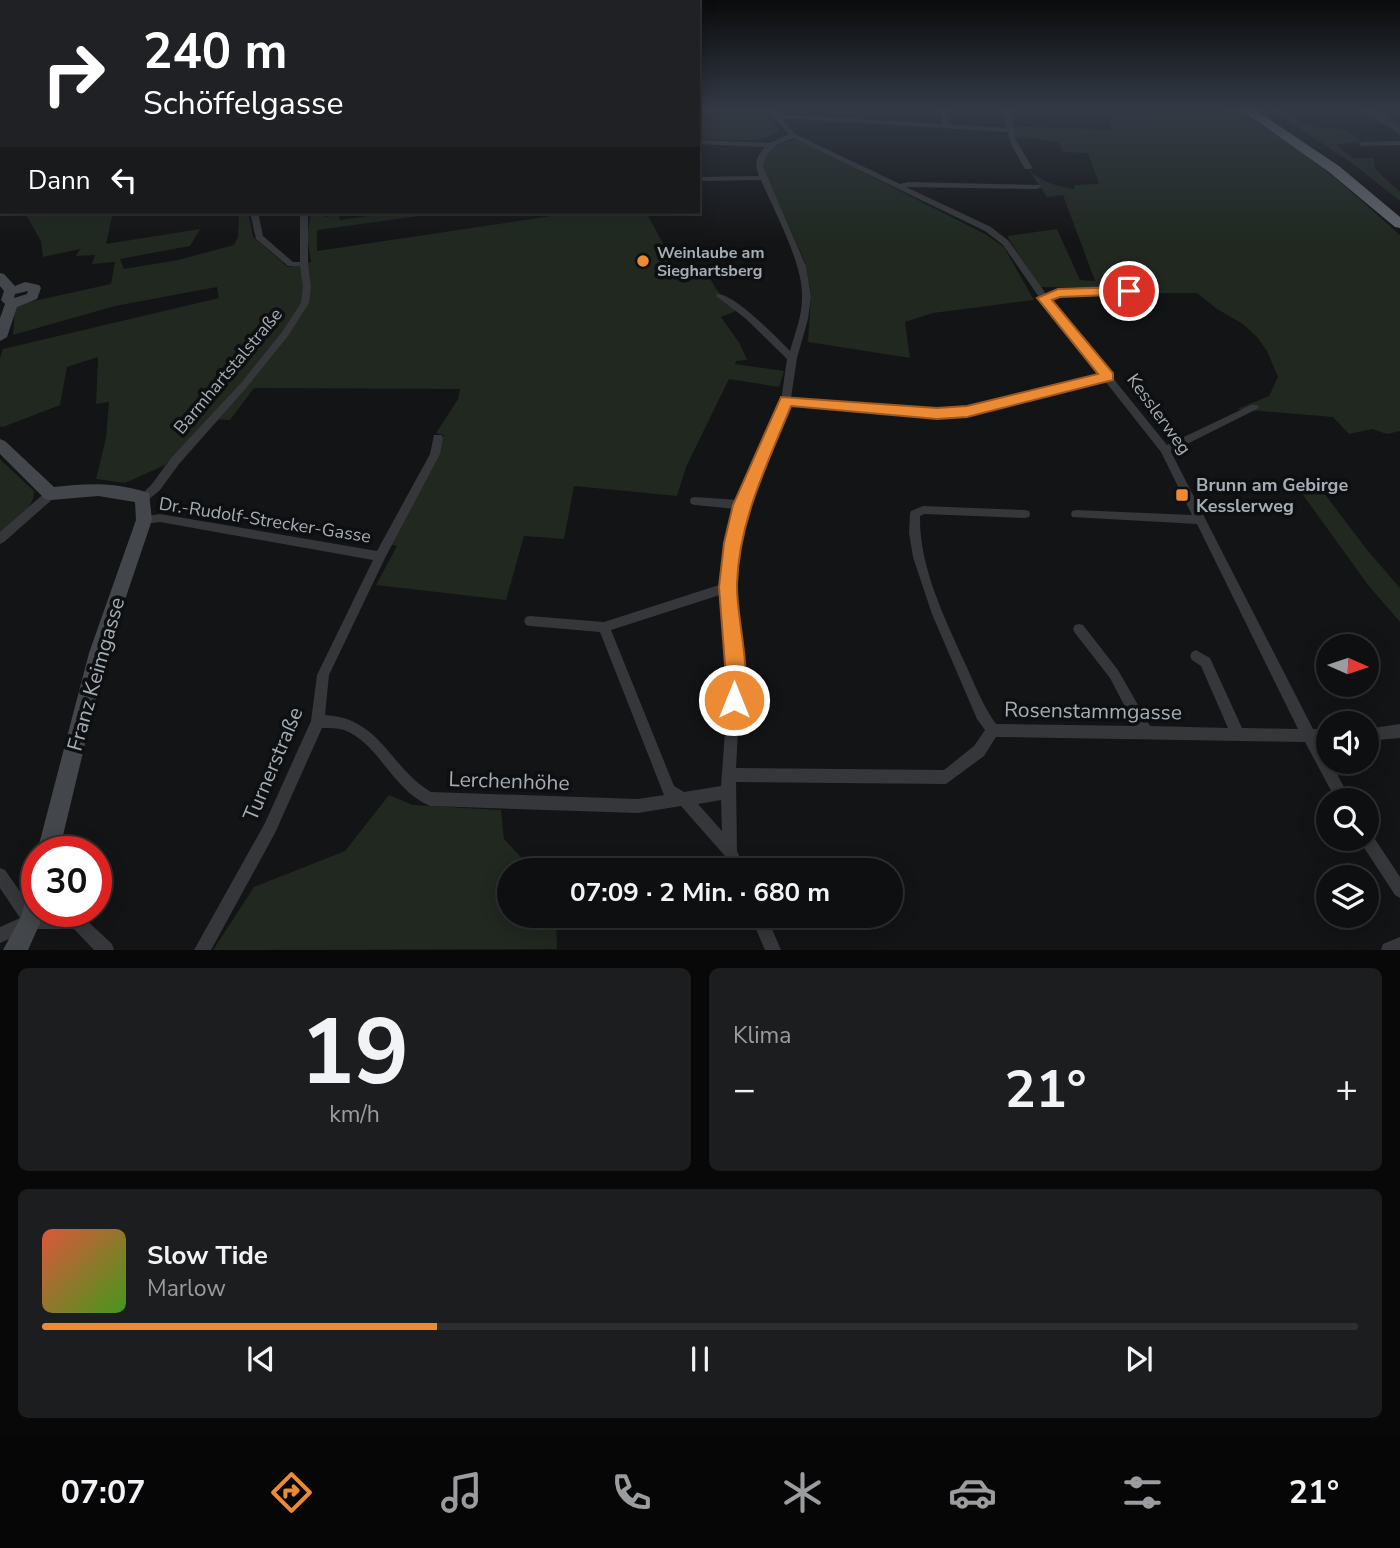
<!DOCTYPE html>
<html lang="de">
<meta charset="utf-8">
<style>
body{margin:0;font-family:"Nunito Sans",sans-serif;background:#1c1d1e;color:#f1f3f6;height:100vh;display:flex;flex-direction:column;font-size:26px;white-space:nowrap}
*{box-sizing:border-box;margin:0}
p{font-size:23px;color:#9b9c9f}
.icon{flex:none;width:38px;height:38px;fill:none;stroke:currentColor;stroke-width:2;stroke-linecap:round;stroke-linejoin:round}
.map{position:relative;height:950px;overflow:hidden}
.details{display:flex;flex-direction:column;gap:18px;padding:18px;background:#080809;flex:1}
.details>*{flex:none}
.hud{position:absolute;left:0px;top:0px;width:700px;height:214px;box-shadow:0 4px 18px #0003,0 0 0 2px #2e2f30;background:#202124;color:#fff;overflow:hidden}
.needle{width:46px;rotate:93deg}
.tools{position:absolute;left:1316px;top:634px;display:grid;gap:14px}
.tools a{display:grid;place-items:center;width:63px;height:63px;border-radius:50%;background:#0e0f10;box-shadow:0 4px 18px #0003,0 0 0 2px #2e2f30;font-size:35px}
.speed{position:absolute;left:21px;top:836px;display:flex;gap:14px;font-size:35px;font-weight:700;text-align:center}
.speed>*{display:grid;place-content:center;width:91px;height:91px;border-radius:50%;background:#0e0f10;box-shadow:0 4px 18px #0003,0 0 0 2px #2e2f30;line-height:1}
.speed .limit{border:10px solid #d22;background:#fff;color:#111}
.pin{position:absolute;display:grid;place-items:center;width:60px;height:60px;color:#fff;margin:-30px;border:4px solid #fff;border-radius:50%;box-shadow:0 2px 7px #0007}
.me{position:absolute;width:77px;margin:-38px;rotate:0deg;stroke-linejoin:round;filter:drop-shadow(0 0 5px #0008)}
.turn{display:flex;align-items:center;gap:24px;height:147px;padding:0 28px;font-size:32px}
.turn .icon{width:91px;height:91px;stroke-width:2.5}
.turn b{display:block;font-size:49px;line-height:60px}
.then{display:flex;align-items:center;height:66px;padding:0 28px;background:#0003;gap:14px;font-size:26px}
.big{font-size:52px;font-weight:700;line-height:1.1}
.details .tile{flex:1;display:flex;flex-direction:column;justify-content:center;gap:10px;min-width:0;padding:0 24px;border-radius:10px;background:#1c1d1e}
.details .dial{align-items:center;gap:0}
.dial b{font-size:91px;line-height:1}
.song{display:flex;align-items:center;gap:21px}
.cover{width:84px;height:84px;border-radius:10px;background:linear-gradient(135deg,hsl(10 70% 55%),hsl(100 70% 35%))}
.played{height:7px;border-radius:4px;background:linear-gradient(90deg,#ed8a34 30%,#2e2f30 30%)}
.keys{display:flex;justify-content:space-around;direction:ltr}
.heat{display:flex;justify-content:space-between;align-items:center;font-size:38px;direction:ltr}
.details .tiles{flex:1;display:grid;gap:18px;grid-template-columns:1fr 1fr}
.tile:last-child{grid-column:span 2}
.trip{position:absolute;left:497px;top:858px;width:406px;height:70px;border-radius:35px;background:#0e0f10;box-shadow:0 4px 18px #0003,0 0 0 2px #2e2f30;font-weight:700;line-height:70px;text-align:center}
.tab-bar{display:flex;height:112px;justify-content:space-around;align-items:center;background:#060606;color:#9b9c9f}
.tab-bar .icon{width:49px;height:49px}
.tab-bar .on{color:#ed8a34}
.tab-bar b{font-size:32px;color:#f1f3f6}
.map>svg:first-child{display:block}
</style>
<div class="map">
<svg width="1400" height="950" viewBox="0 0 1400 950">
<rect width="100%" height="100%" fill="#131415"/>
<!-- green -->
<path fill="#202820" d="M698,109H764L779,130C765,146 720,139 698,139Z
M1222,109H1237L1296,148L1339,181L1400,235V431L1387,434L1372,429L1349,434L1333,417L1237,409L1269,396L1278,377L1267,351L1257,337L1243,324L1217,309L1197,293H1133L1129,289L1040,287L1007,236L1057,229L1080,280L1095,281L1063,195L1047,197L1029,170C1044,183 1056,186 1075,189L1074,185L1099,184L1088,153L1063,152L1059,142L1015,137L1011,126L1112,130L1109,117L1228,115Z
M1270,109C1286,109 1293,119 1307,125C1324,132 1345,122 1360,141L1336,145L1353,158H1374L1376,170L1400,192V201L1352,163Z
M797,139L985,234L1004,247L1034,300L933,313L905,322L910,358L808,342L811,293L805,262L762,167C766,148 779,144 797,139Z
M29,212H113L106,244L200,229L190,246L120,259L124,269L178,260L234,245L238,237L239,212H248L253,237L288,267L311,262L307,236L311,212H319L325,217L340,214L339,220L399,212H449L317,230V251L578,212H646L676,268L691,275L707,273L716,289L736,311L721,317L740,344L747,360L736,361L735,364L784,371L779,387L729,379L686,467L677,496L574,486L564,539L524,536L506,600L376,585L397,546L388,544L444,435L436,433L458,399L460,389L254,388L230,420L209,419L165,465L125,483L96,479L106,438L109,402L96,404L98,357L67,367L60,405L3,427L0,426V358L3,349L219,298L217,287L115,306L13,335L15,307L29,302L111,284L115,262L92,264L95,255L76,256L80,249L43,257L41,241L25,213Z
M0,459L34,491C35,509 13,521 0,533Z
M1314,480L1368,551L1400,588V622L1368,585L1293,481Z
M389,795L413,805L501,810L504,839L533,870H509V915H556L557,949L213,950L254,887L345,851Z"/>
<g fill="none" stroke-linecap="round" stroke-linejoin="round">
<!-- stream -->
<path stroke="#2d393d" stroke-width="2" d="M1370,109L1400,127"/>
<!-- street -->
<path fill="#35373a" fill-rule="evenodd" d="M766,109H773L777,114L942,124L941,111L945,109L947,111L948,124L1006,128L1004,109H1010L1016,140L1032,167L1031,169H1025L1012,146L1007,132L781,118L795,134L900,184L908,182L1040,185L1041,187L1037,189L906,187L991,227L1009,241L1046,294C1073,286 1104,284 1132,289L1133,291L1129,294C1102,292 1075,291 1049,299L1167,445L1251,405H1257L1259,407L1257,409L1171,452L1313,729L1328,730V742H1320L1328,758V761H1330L1351,800H1336L1305,742L996,737L984,756L946,784L736,782L737,851L745,870H730L725,856L681,806L638,813L430,806C392,790 378,742 344,730C337,728 329,728 322,728L275,833L211,950H194L265,823L311,721L317,675L373,560L160,522L144,524L140,523L139,520L140,517L160,514L377,551L430,454L434,435H442L443,438L440,454L385,558L329,675L325,715C381,718 390,768 431,792L638,799L664,795L600,632L530,626L526,625L524,621L526,617L530,616L604,622L722,584L726,543L736,509L695,505L691,504L690,501L691,498L695,497L739,500L781,401L787,359L745,318L716,296L717,294C735,294 776,337 790,351C795,333 802,316 802,298C804,265 774,211 761,180L698,181V177L759,176C754,163 756,157 765,147L698,144V140L770,143L789,134ZM793,138L985,231L1003,245L1041,300L1101,375L967,407L937,410L791,398L797,358L808,319L811,296L806,266L763,167C766,150 777,144 793,138ZM1105,381L1161,452L1192,515L1076,510L1072,511L1071,514L1072,517L1197,524L1298,729L1242,728L1210,658L1196,650L1192,652L1190,656L1192,660L1201,666L1228,728L1150,726L1118,670L1083,625L1079,624L1075,625L1073,629L1075,633L1110,678L1135,726L996,724C982,705 974,682 964,661C944,616 919,566 920,516L924,514L1025,518L1029,517L1030,514L1029,511L1025,510L923,506L911,511L910,514L909,533L913,557L932,614L977,719L985,730L974,746L944,770L736,768L741,678L734,587L738,543L747,505L789,405L937,418L967,415ZM723,594L729,678L721,786L684,792L674,786L611,630ZM721,800L722,831L698,804Z
M1361,109H1369L1400,129V134Z
M1400,141V145L1362,146L1359,144L1362,142Z
M0,163H2V167H0Z
M250,212H258L263,236L293,262H300V212H308V264L311,287L309,303L288,336L247,387L179,464L160,490L147,501H139L138,498L152,484L171,458L241,383L282,332L301,303L303,287L300,266H288L256,239Z
M51,490L55,491L56,494L55,497L4,542L0,544V532L47,491Z
M1400,724V738L1367,741V729Z
M1367,831L1371,833L1400,877V898L1395,895L1361,843L1359,838H1367Z
M0,868L5,870L35,913H77L82,916L112,944L114,950H94L74,929H31L0,943V927L20,918L0,888Z
M750,915H766L781,950H765Z
M1400,937V950H1381L1383,944Z"/>
<!-- secondary -->
<path fill="#43464a" fill-rule="evenodd" d="M0,126H2L0,134Z
M0,273L4,274L15,286L25,282L39,285L41,288L37,299L17,307L7,337L0,341V318L5,304L1,300L4,291L0,286ZM28,291L27,294L14,298L15,294Z
M0,439L5,441L54,487C88,483 116,482 149,493L152,520L107,653L59,852H37L89,653L136,520L135,502L98,496L51,500L45,499L0,454Z
M37,886V912H45L28,950H3L21,917L29,889Z"/>
<!-- highway -->
<path fill="#61656b" fill-rule="evenodd" d="M1240,109H1254L1339,166L1400,217V228L1395,227L1329,172Z"/>
</g>
<!-- sky -->
<linearGradient id="sky" x2="0" y2="1"><stop stop-color="#0a0b0c"/><stop offset="0.45" stop-color="#333a46"/><stop offset="1" stop-color="#333a46" stop-opacity="0"/></linearGradient>
<rect width="1400" height="242" fill="url(#sky)"/>
<!-- route -->
<path fill="#ed8a34" stroke="#9a5a22" stroke-width="2" d="M1129,287L1136,291L1134,294L1060,297L1052,300L1113,373V380L967,417L937,419L791,406C767,465 739,520 737,584C736,618 754,678 741,707L734,710L727,707L724,700L726,678L719,587L724,543L733,505L781,397L937,408L967,406L1098,374L1037,298L1058,289Z"/>
<!-- markers -->
<g fill="#ed8a34" stroke="#0e0f10" stroke-width="2.5">
<circle cx="643" cy="261" r="7"/>
<rect x="1175" y="488" width="14" height="14" rx="3.5"/>
</g>
<g text-anchor="middle" stroke-width="7" stroke-linejoin="round" paint-order="stroke">
<!-- far-poi labels -->
<g font-size="16" font-weight="bold" fill="#a5adb5" stroke="#0e0f10" text-anchor="start">
<text x="657" y="258">Weinlaube am<tspan x="657" dy="18">Sieghartsberg</tspan></text>
</g>
<!-- street labels -->
<g font-size="18" fill="#a5adb5" stroke="#0e0f10">
<text transform="translate(228 371) rotate(-50)" y="6">Barmhartstalstraße</text>
<text transform="translate(1159 414) rotate(54)" y="6">Kesslerweg</text>
<text transform="translate(265 520) rotate(9)" y="6">Dr.-Rudolf-Strecker-Gasse</text>
</g>
<!-- poi labels -->
<g font-size="18" font-weight="bold" fill="#a5adb5" stroke="#0e0f10" text-anchor="start">
<text x="1196" y="491">Brunn am Gebirge<tspan x="1196" dy="21">Kesslerweg</tspan></text>
</g>
<!-- near-street labels -->
<g font-size="21" fill="#a5adb5" stroke="#0e0f10">
<text transform="translate(96 674) rotate(-74)" y="7">Franz Keimgasse</text>
<text transform="translate(1093 711) rotate(1)" y="7">Rosenstammgasse</text>
<text transform="translate(273 764) rotate(-67)" y="7">Turnerstraße</text>
<text transform="translate(509 781) rotate(2)" y="7">Lerchenhöhe</text>
</g>
</g>
</svg>
<div class="tools">
<a><svg class="needle" viewBox="-14 -14 28 28"><path d="M0-13l5 13h-10z" fill="#e53935"/><path d="M0 13l5-13h-10z" fill="#9b9c9f"/></svg></a>
<a><svg class="icon" aria-label="sound" viewBox="0 0 24 24"><path d="M4 9h4l5-4v14l-5-4H4zM17 9q2 3 0 6"/></svg></a>
<a><svg class="icon" aria-label="search" viewBox="0 0 24 24"><circle cx="10" cy="10" r="6"/><path d="M15 15l6 6"/></svg></a>
<a><svg class="icon" aria-label="layers" viewBox="0 0 24 24"><path d="M12 4l9 5-9 5-9-5zM3 14l9 5 9-5"/></svg></a>
</div>
<div class="speed"><div class="limit">30</div></div>
<div class="pin" style="left:1129px;top:291px;background:#d93025"><svg class="icon" aria-label="arrive" viewBox="0 0 24 24"><path d="M6 21V4h12l-3 4 3 4H6"/></svg></div>
<svg class="me" style="left:734px;top:700px" viewBox="-20 -20 40 40"><circle r="17" fill="#ed8a34" stroke="#fff" stroke-width="3"/><path d="M0-11L8 9 0 5-8 9z" fill="#fff"/></svg>
<div class="trip">07:09 · 2 Min. · 680 m</div>
<div class="hud">
<div class="turn"><svg class="icon" aria-label="right" viewBox="0 0 24 24"><path d="M7 20v-9h11M14 6l5 5-5 5"/></svg><div><b>240 m</b>Schöffelgasse</div></div>
<div class="then">Dann<svg class="icon" aria-label="left" viewBox="0 0 24 24"><path d="M17 20v-9H6M10 6l-5 5 5 5"/></svg></div>
</div>
</div>
<section class="details">
<div class="tiles">
<div class="tile dial"><b>19</b><p>km/h</p></div>
<div class="tile"><p>Klima</p>
<div class="heat"><a>−</a><b class="big">21°</b><a>+</a></div>
</div>
<div class="tile">
<div class="song"><i class="cover"></i><div><b>Slow Tide</b><p>Marlow</p></div></div>
<div class="played"></div>
<div class="keys"><svg class="icon" aria-label="previous" viewBox="0 0 24 24"><path d="M18 5L8 12l10 7zM5 5v14"/></svg><svg class="icon" aria-label="pause" viewBox="0 0 24 24"><path d="M8 5v14M16 5v14"/></svg><svg class="icon" aria-label="next" viewBox="0 0 24 24"><path d="M6 5l10 7-10 7zM19 5v14"/></svg></div>
</div>
</div>
</section>
<nav class="tab-bar">
<b>07:07</b>
<svg class="icon on" aria-label="directions" viewBox="0 0 24 24"><path d="M12 3l9 9-9 9-9-9zM9 14v-3h6M13 9l2 2-2 2"/></svg>
<svg class="icon" aria-label="music" viewBox="0 0 24 24"><path d="M9 18V5l10-2v13"/><circle cx="6" cy="18" r="3"/><circle cx="16" cy="16" r="3"/></svg>
<svg class="icon" aria-label="phone" viewBox="0 0 24 24"><path d="M5 4h4l2 5-3 2q2 4 5 5l2-3 5 2v4C11 20 4 13 5 4z"/></svg>
<svg class="icon" aria-label="climate" viewBox="0 0 24 24"><path d="M12 3v18M4 7l16 10M4 17L20 7"/></svg>
<svg class="icon" aria-label="car" viewBox="0 0 24 24"><path d="M5 17H2v-5l4-1 3-4h7l3 4 3 1v5h-3M9 17h6M6 11h13"/><circle cx="7" cy="17" r="2"/><circle cx="17" cy="17" r="2"/></svg>
<svg class="icon" aria-label="filters" viewBox="0 0 24 24"><path d="M4 7h16M4 17h16"/><circle cx="9" cy="7" r="2"/><circle cx="15" cy="17" r="2"/></svg>
<b>21°</b>
</nav>
